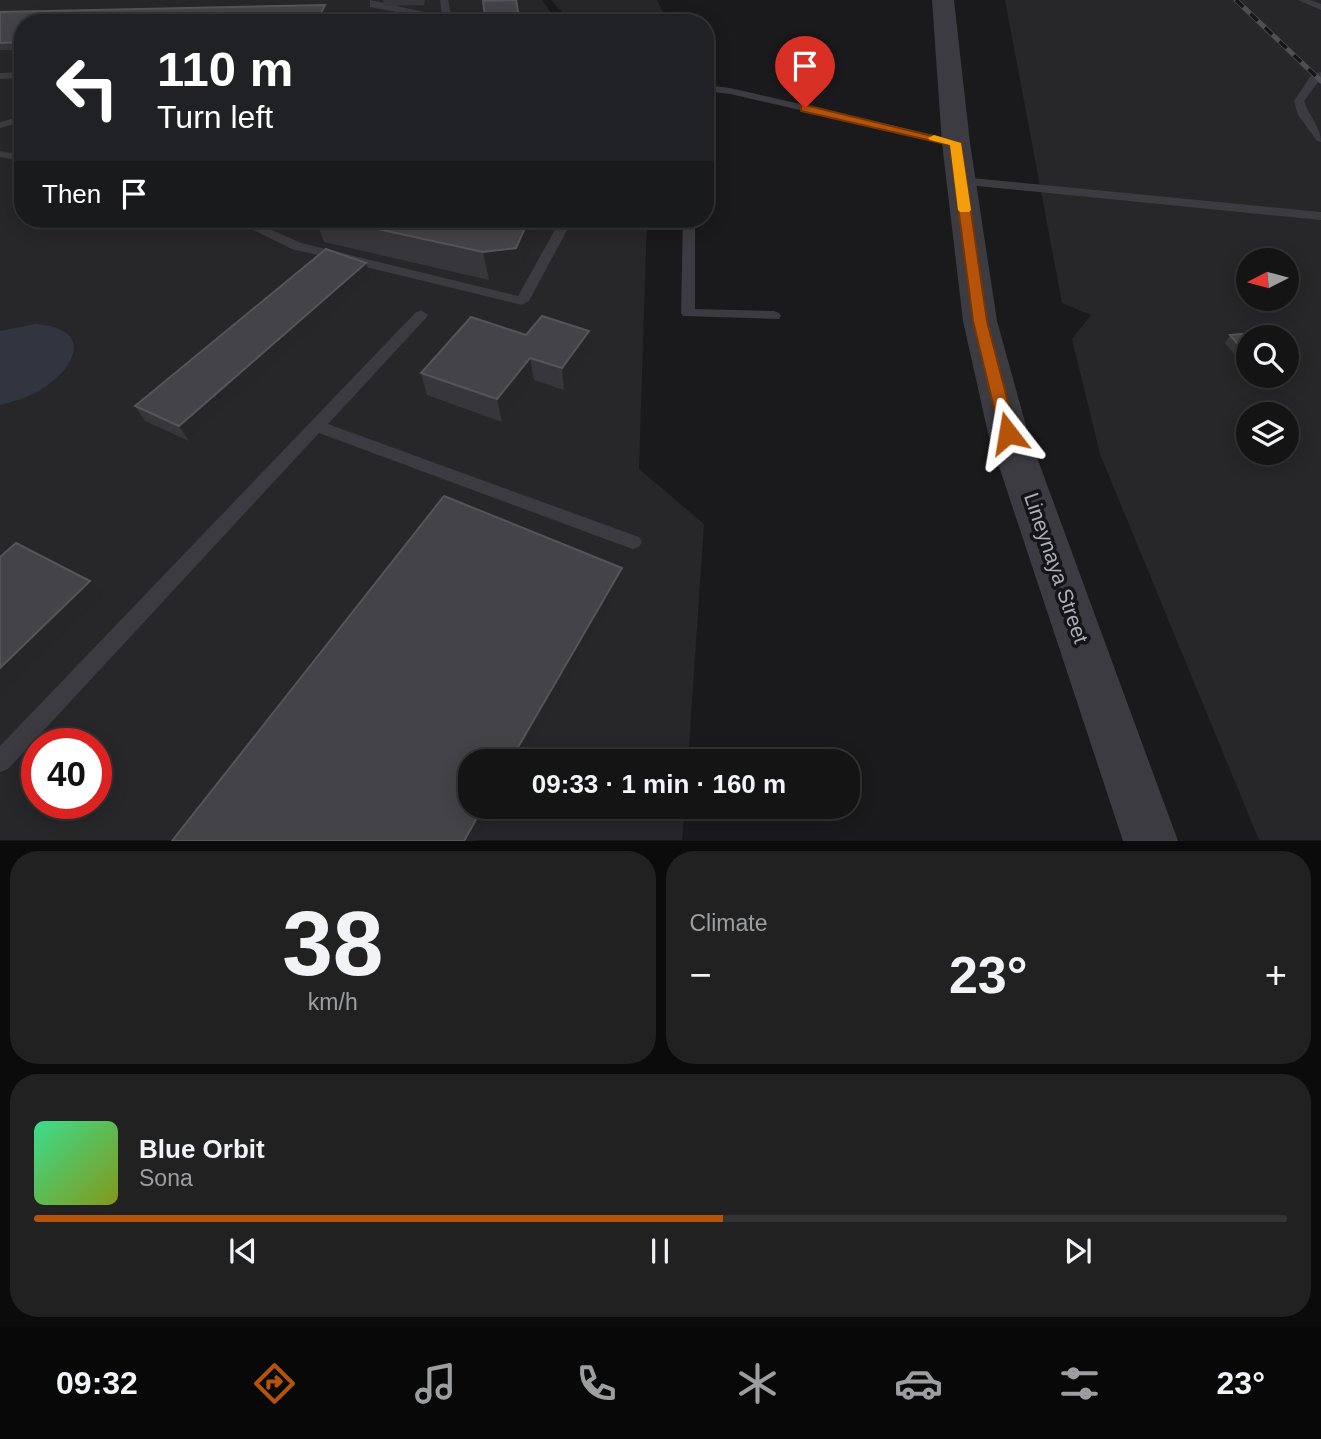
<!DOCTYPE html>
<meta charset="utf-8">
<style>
body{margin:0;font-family:Arial,sans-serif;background:#212122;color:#f1f3f6;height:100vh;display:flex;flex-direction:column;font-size:26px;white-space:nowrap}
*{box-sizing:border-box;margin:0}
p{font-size:23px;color:#9d9ea0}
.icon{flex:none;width:38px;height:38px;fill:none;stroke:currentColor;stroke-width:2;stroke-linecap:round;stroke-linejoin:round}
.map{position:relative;height:841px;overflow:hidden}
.drawer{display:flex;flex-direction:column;gap:10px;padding:10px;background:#0b0b0c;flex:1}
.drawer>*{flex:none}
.hud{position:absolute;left:14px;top:14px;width:700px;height:214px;border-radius:28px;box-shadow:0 4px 18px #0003,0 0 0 2px #333334;background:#202124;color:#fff;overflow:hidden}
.needle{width:46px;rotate:264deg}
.controls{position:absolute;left:1236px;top:248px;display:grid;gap:14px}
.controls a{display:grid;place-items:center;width:63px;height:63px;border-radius:50%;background:#141415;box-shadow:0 4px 18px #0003,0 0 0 2px #333334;font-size:35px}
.speed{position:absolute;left:21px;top:728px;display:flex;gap:14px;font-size:35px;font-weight:700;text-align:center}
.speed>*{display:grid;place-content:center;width:91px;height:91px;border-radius:50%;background:#141415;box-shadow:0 4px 18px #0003,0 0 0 2px #333334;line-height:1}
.speed .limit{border:10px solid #d22;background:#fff;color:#111}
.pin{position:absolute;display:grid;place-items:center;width:60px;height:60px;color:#fff;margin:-72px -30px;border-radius:50% 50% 50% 0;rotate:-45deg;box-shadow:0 0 7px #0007}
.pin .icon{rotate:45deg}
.me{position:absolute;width:77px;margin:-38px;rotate:346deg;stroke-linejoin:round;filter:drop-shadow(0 0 5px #0008)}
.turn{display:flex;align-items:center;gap:24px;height:147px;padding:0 28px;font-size:32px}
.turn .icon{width:91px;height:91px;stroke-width:2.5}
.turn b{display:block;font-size:49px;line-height:60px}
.then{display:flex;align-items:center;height:66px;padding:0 28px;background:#0003;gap:14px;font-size:26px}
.big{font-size:52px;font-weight:800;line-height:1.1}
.drawer .card{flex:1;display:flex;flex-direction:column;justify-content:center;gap:10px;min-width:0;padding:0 24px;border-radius:28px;background:#212122}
.drawer .dial{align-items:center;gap:0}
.dial b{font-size:91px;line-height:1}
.song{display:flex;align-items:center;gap:21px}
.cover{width:84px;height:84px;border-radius:10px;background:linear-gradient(135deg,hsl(150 70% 55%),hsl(70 70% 35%))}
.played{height:7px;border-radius:4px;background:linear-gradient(90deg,#b45309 55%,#333334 55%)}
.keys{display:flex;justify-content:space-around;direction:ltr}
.heat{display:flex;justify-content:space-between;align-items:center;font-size:38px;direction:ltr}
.drawer .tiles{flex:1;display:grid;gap:10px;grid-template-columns:1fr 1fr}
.card:last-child{grid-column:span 2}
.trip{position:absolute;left:458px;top:749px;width:402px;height:70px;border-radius:28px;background:#141415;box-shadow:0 4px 18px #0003,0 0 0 2px #333334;font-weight:800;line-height:70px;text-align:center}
.tabs{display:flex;height:112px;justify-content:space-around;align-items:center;background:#080808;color:#9d9ea0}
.tabs .icon{width:49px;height:49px}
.tabs .active{color:#b45309}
.tabs b{font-size:32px;color:#f1f3f6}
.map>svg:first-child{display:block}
</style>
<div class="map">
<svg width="1321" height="841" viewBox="0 0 1321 841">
<rect width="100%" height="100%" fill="#1a1a1c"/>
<!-- built -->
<path fill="#272629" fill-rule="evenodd" d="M0,0H542L554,17L538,23H23V219H647L639,469L704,524L688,761H471V807H685L682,840H0ZM37,744H96V803H37Z
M551,0H657L666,19L660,23H583L563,13Z
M1005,0H1321V840H1259L1100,454L1072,339L1091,315L1062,303ZM1248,261H1286V299H1248ZM1248,338H1286V376H1248ZM1248,415H1286V453H1248Z"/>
<!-- water -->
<path fill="#30353f" d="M35,324C96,328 76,370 37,392C25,398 13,402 0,405V331Z"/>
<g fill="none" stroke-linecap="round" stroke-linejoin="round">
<!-- service -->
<path fill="#3b3b41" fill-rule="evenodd" d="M370,0L442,16L440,0H448L453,23L370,7Z
M1298,0H1310L1321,4V10Z
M23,72V78L0,79V73Z
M1321,72V78L1304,101C1309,116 1321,127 1321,142L1317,141L1298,115L1294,101L1312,74Z
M705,85L730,88L956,140L962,143L956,146L730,94L705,91Z
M23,116V122L0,128V122Z
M0,151L23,155V161L0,157Z
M961,177L1321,212V220L957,184L955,181Z
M231,219H247L301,243L518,296L561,219H573L529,301L522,305L292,249Z
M683,219H695V309L774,311L779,313L781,316L779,319L683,316L681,313Z
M421,310L428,315L426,318L328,424L639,537L642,542L639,547L633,549L627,547L319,433L8,769L0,772V746L416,312Z"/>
<!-- tertiary -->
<path fill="#3b3b41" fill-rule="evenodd" d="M932,0H954L970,143L997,321L1028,433L1178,841H1123L988,433L963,321L942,143Z"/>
<defs>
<path id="rail" d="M1236,0L1321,81"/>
</defs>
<!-- rail casing -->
<use href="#rail" stroke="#4e4e55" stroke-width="5"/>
<!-- rail -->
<use href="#rail" stroke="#151517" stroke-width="3.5" stroke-dasharray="10" stroke-linecap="butt"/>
</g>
<!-- wall -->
<path fill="#37363a" d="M383,0H425L424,5L384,6Z
M325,5L327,11L23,23V50H0V12Z
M315,219H544L520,276L489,280L324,242Z
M366,263L371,279L189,441L145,421L135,406Z
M526,335L591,354L564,390L534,380L502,422L427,395L421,373Z
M1230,335L1248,338V359H1238L1225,343Z"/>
<!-- shaded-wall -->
<path fill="#262528" d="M325,5L327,11L322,23H316Z
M519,17L520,23H511Z
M529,219H544L520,276L489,280L483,252Z
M366,263L371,279L189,441L179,426Z
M589,331L591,354L564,390L562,368Z
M530,358L534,380L502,422L497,399Z
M622,568V582L520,761H510Z
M90,581L103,595L0,697V668Z
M483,807H494L475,841H464Z"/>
<!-- building -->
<path fill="#444347" stroke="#545459" stroke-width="2" d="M516,0L519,17L511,23L475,22L485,17L483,1Z
M325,5L316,23H23V42L0,43V12Z
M332,219H529L516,248L483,252Z
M326,249L366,263L179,426L135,406Z
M542,316L589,331L562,368L530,358L497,399L421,373L471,317L526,335Z
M1272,331L1279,338H1248V351H1244L1230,335Z
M444,496L622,568L510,761H471V807H483L464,841H172Z
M16,543L90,581L0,668V557Z"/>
<!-- route -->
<path fill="#b45309" stroke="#753606" stroke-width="2" d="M805,105L961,143L987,321L1016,433L1014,438L1008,439L1000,433L973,321L950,145L801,111V106Z"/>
<!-- slow -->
<path fill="#f59e0b" d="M934,135L961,143L971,210L969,212H960L958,210L950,145L930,140L928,138Z"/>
<g text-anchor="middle" stroke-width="7" stroke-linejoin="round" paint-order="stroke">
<!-- street labels -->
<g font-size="21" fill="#adaeba" stroke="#151517">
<text transform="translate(1056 568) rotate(71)" y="7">Lineynaya Street</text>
</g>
</g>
</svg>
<div class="controls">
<a><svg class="needle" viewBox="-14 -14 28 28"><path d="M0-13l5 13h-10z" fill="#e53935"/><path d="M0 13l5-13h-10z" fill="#9d9ea0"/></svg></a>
<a><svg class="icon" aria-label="search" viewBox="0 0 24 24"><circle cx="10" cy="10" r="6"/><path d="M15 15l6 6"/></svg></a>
<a><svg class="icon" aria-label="layers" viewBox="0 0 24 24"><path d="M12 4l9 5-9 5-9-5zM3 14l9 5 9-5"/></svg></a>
</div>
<div class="speed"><div class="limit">40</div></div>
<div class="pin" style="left:805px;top:108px;background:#d93025"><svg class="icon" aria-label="arrive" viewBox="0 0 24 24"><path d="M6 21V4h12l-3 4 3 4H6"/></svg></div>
<svg class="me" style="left:1008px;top:433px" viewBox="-20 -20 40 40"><path d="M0-17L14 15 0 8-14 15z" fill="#b45309" stroke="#fff" stroke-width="4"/></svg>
<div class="trip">09:33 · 1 min · 160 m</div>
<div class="hud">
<div class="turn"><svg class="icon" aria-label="left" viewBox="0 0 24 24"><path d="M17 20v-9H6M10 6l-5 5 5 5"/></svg><div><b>110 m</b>Turn left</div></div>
<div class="then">Then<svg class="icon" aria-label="arrive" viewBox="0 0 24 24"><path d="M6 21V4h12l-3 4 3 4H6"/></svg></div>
</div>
</div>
<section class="drawer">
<div class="tiles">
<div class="card dial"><b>38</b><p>km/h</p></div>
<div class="card"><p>Climate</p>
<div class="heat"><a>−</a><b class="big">23°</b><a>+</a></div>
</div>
<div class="card">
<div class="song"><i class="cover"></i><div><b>Blue Orbit</b><p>Sona</p></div></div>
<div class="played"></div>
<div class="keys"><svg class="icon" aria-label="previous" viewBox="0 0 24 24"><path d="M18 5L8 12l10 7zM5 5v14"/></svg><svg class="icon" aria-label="pause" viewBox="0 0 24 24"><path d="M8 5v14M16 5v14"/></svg><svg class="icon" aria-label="next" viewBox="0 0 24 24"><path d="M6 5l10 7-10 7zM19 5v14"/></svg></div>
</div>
</div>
</section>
<nav class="tabs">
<b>09:32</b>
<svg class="icon active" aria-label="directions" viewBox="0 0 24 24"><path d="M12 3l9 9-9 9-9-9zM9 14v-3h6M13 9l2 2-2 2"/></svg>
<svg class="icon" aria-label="music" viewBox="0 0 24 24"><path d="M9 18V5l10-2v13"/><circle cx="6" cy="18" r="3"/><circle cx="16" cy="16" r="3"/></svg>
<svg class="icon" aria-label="phone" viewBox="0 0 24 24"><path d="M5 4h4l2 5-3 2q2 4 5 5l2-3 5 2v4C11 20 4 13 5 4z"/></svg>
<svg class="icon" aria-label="climate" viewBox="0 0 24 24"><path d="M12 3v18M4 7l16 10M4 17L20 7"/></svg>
<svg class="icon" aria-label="car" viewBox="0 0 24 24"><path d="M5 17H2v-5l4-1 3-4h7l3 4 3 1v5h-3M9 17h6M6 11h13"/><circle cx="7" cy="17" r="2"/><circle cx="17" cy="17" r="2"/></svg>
<svg class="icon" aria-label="filters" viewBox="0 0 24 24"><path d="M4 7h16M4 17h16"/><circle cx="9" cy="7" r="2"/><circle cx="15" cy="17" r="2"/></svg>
<b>23°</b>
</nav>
